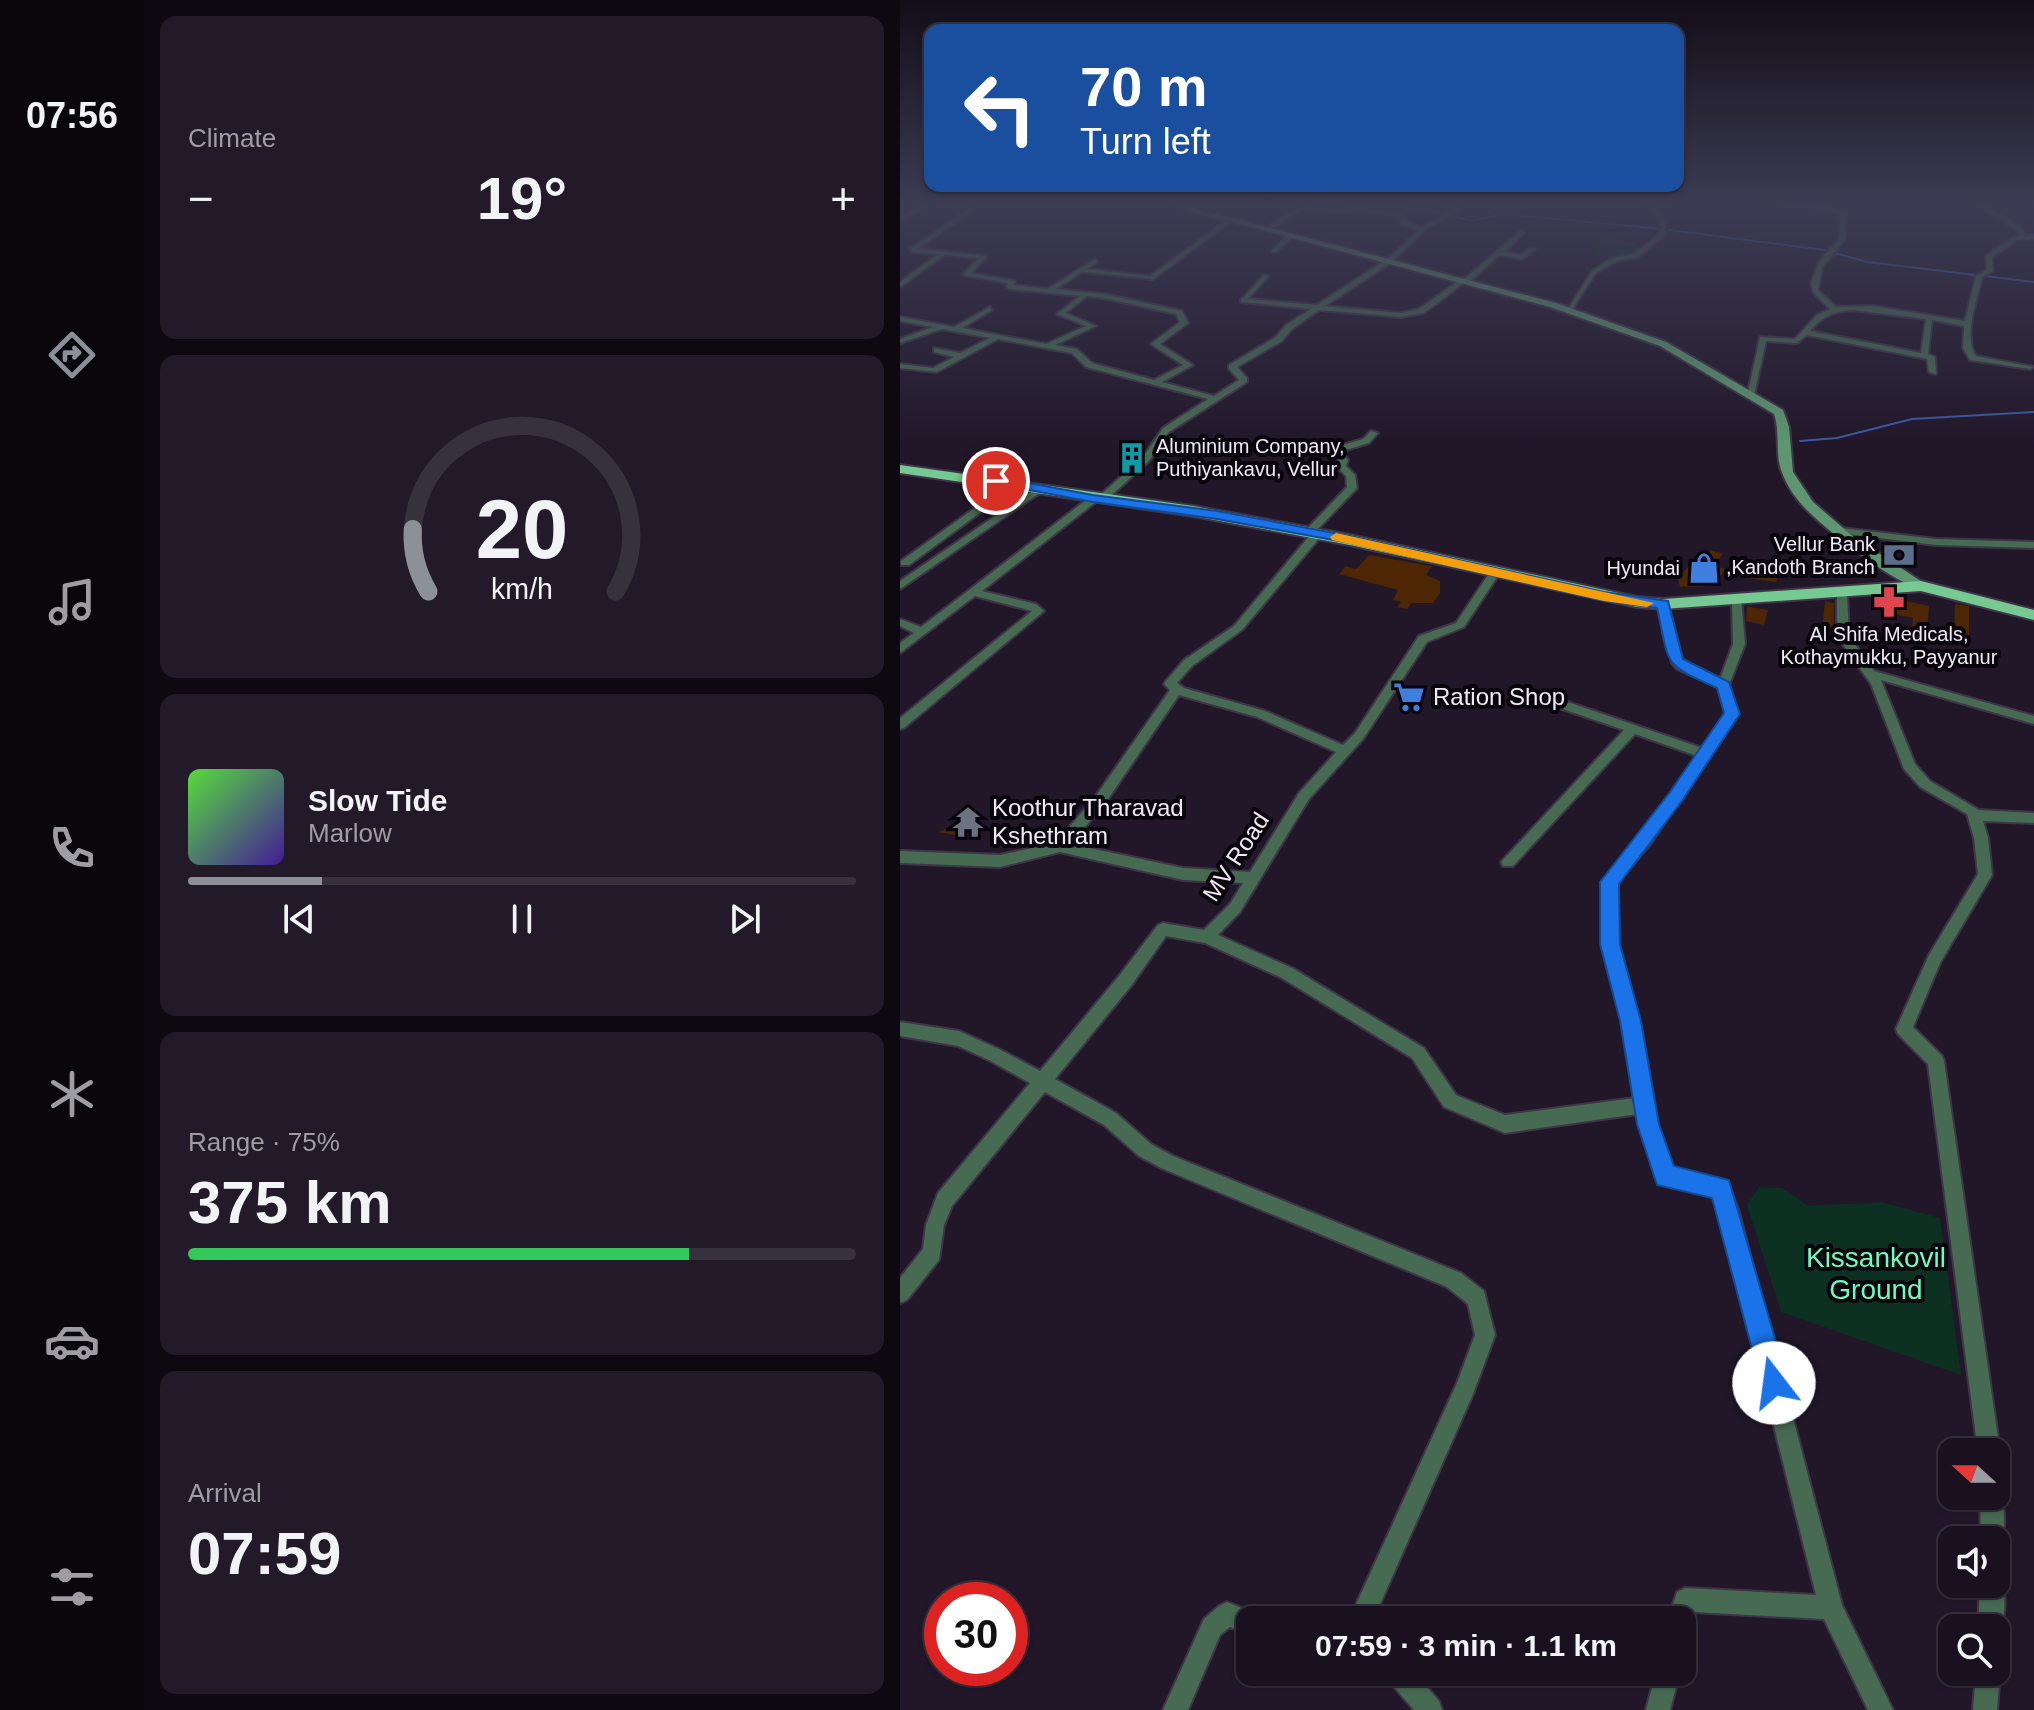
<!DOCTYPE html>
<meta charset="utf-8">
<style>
body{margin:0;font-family:Helvetica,sans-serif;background:#221a28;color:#f1f3f6;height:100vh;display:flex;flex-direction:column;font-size:30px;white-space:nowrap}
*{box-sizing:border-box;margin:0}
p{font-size:26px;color:#9f9da4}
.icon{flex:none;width:44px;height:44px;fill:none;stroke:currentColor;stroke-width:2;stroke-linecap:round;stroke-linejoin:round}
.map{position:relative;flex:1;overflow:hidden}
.side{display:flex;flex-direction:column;gap:16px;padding:16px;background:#0e0911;width:756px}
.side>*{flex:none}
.banner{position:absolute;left:24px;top:24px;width:760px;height:168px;border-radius:16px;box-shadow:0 2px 6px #0004,0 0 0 2px #37313d;background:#1a4fa0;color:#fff;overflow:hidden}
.needle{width:52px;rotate:291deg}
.tools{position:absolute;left:1038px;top:1438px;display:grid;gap:16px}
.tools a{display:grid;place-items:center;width:72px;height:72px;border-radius:16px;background:#19111f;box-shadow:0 2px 6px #0004,0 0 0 2px #37313d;font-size:40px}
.speed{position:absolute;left:24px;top:1582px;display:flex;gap:16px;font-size:40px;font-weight:700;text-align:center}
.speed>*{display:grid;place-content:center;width:104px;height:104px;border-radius:50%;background:#19111f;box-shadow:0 2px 6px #0004,0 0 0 2px #37313d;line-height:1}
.speed .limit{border:12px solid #d22;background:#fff;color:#111}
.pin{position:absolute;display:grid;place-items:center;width:68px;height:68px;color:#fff;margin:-34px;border:4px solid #fff;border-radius:50%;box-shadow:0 2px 8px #0007}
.me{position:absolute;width:88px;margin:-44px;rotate:345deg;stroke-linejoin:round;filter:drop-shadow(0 0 6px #0008)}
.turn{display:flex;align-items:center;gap:28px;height:168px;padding:0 24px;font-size:36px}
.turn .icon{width:104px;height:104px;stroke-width:2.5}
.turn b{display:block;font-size:56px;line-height:68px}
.big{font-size:60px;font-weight:800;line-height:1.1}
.side .widget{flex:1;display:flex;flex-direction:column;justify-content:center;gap:12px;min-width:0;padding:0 28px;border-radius:16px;background:#221a28}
.side .dial{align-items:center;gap:0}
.dial svg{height:208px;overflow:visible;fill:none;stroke:#37313d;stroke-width:7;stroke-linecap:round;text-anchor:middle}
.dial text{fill:#f1f3f6;stroke:none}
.song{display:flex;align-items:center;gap:24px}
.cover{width:96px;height:96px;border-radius:12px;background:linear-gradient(135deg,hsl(110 70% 55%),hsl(260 70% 35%))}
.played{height:8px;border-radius:4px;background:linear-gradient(90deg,#8c9099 20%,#37313d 20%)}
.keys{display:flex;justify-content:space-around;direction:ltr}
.heat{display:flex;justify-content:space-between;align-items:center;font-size:44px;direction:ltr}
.charge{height:12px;border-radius:6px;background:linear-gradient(90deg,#34c759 75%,#37313d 0)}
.trip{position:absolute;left:336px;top:1606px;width:460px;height:80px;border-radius:16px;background:#19111f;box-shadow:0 2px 6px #0004,0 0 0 2px #37313d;font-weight:800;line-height:80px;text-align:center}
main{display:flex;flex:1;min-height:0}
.dock{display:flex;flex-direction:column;width:144px;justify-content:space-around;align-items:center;background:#0a070c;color:#9f9da4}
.dock .icon{width:56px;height:56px}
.dock .current{color:#8c9099}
.dock b{font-size:36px;color:#f1f3f6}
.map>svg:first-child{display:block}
</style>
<main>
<nav class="dock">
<b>07:56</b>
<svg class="icon current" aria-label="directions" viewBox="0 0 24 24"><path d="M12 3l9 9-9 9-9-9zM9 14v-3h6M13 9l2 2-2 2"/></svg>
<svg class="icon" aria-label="music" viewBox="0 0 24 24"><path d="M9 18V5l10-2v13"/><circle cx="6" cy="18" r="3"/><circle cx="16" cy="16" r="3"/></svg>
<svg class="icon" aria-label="phone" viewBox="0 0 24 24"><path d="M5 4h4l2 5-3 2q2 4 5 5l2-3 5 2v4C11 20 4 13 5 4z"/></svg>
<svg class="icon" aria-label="climate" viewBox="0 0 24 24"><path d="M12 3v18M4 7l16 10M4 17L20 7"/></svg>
<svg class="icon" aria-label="car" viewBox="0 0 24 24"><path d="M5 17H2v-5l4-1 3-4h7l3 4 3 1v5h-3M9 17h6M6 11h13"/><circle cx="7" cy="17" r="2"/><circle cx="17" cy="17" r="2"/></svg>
<svg class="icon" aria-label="filters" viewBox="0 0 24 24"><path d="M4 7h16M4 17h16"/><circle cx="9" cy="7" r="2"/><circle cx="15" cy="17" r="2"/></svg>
</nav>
<section class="side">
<div class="widget"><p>Climate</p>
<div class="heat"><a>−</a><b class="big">19°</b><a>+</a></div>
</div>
<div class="widget dial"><svg viewBox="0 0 100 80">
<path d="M14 69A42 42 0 1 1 86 69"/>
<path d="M14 69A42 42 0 0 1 8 45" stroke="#8c9099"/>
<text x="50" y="56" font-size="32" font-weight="700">20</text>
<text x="50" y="72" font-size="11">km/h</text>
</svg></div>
<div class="widget">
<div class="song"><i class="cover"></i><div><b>Slow Tide</b><p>Marlow</p></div></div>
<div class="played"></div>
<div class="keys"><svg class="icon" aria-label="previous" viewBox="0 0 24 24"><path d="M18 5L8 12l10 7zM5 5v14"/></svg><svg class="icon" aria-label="pause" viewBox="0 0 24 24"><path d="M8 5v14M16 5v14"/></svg><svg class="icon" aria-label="next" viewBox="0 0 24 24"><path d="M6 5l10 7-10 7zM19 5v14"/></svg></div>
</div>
<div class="widget"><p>Range · 75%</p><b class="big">375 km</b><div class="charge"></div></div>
<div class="widget"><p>Arrival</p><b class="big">07:59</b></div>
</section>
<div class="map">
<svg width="1134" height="1710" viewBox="0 0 1134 1710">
<rect width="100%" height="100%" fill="#211729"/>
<!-- green -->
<path fill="#0c3021" d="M704,239L735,242L738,250L721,257L692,256L696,252L689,249Z
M859,1187L882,1188L908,1206L982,1202L1040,1218L1061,1375L881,1312L847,1205Z"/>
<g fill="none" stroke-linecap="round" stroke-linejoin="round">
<!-- stream -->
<path stroke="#3a59a2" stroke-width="2" d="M496,205L498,210L546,214
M554,216L571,221L603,214L762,229
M769,230L925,250
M935,253L967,262L1134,282
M900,441L937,438L1012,419L1134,412"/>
</g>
<!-- building -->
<path fill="#4d2603" d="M811,550L823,554L814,566L826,569L813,586L780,587L778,578L797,557L805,558Z
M469,555L532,566L526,575L540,581V593L533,603H511L507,609L497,607L501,602L493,600L498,590L439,574L446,566L456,569Z
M854,560L880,566L876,582L849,578Z
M992,598L1029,606L1027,634L1012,631L1013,618L993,614Z
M925,601L934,603V631L922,629Z
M1055,604L1069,606V638L1054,635Z
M847,606L868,610L864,625L846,621Z
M74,812L81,817L66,837L38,832L58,825L61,819Z"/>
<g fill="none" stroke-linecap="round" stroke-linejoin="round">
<defs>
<path id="minor" d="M23,205H31L0,221V217Z
M74,205H81L18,249L86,256V258L71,273L115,281L114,285L148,289L195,259L197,262L187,269L250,276L328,219H332V221L253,279L182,272L156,289L204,294L282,311L288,323L260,344L293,365L262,382L314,396L339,380L329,369V365L376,337L386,325L411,309L341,302V300L364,275L369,276L348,299L417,305L489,258L518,231L501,224V217L497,215L402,210L369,230L364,229L401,206L498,211L506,215V222L521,228L559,205H567L527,228L492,262L425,306L501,313L519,309L563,278L567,277L620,231L625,232L604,252L621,255L630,248L635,249L622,259L600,255L570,281H566L524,313L501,317L419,310L392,329L382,341L337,367L347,378V382L269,432L249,461L204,502L197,501L82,591L136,604L144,611L4,728L0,729V718L132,611L75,596L0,653V643L14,633L0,626V619L21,627L190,497L197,498L243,457L263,428L308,399L186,367L172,353L98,339L37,372L0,368V364L33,368L54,357L34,352V348L60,353L90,338L42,329L0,343V339L33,327L0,321V317L54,327L90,307L92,310L62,328L146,344L186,326L157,314L180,296L109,289L106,287L108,283L64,275V273L79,258L45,255L0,287V282L38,254L12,252L10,249ZM187,296L204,298L276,314L280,322L251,344L283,365L254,380L192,363L177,349L155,345L196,326L166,313Z
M527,205H545L502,212L499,210Z
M743,205H750L763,213L766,234L738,257L717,261L696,273L671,311H667L692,271L713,258L734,254L761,232L758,215Z
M873,205H917L947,212L945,239L922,268L918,290L936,307L973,306L1065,321L1076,276L1087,270L1086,256L1114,237L1119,236L1116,229L1076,205H1083L1121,227L1125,236L1134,235V239L1117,240L1092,257L1093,271L1082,277C1077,300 1063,335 1076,356L1134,367L1130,369L1070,360L1063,348L1064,326L1032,320L1028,354L1035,357L1036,374L1029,372L1027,359L907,335L897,343L866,341L854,395L847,397L860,337L895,339L917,315L930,309L913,292L911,283L919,262L939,239L941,213L912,208ZM953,310L1026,319L1021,353L910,331C923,316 934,311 953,310Z
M388,235L393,236L376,252H372V250Z
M471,431L478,433L469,443L446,450L444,455L448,460L446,466L455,475L457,488L415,532H421V536L342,630L292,666L277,683L284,688L365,711L443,745L455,733L519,636L556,623L592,569H600L601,571L564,627L527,642L463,739L409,799L340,912L318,935L392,968L524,1048L556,1095L605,1115L735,1098L723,1021L702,944V882L741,835L797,756L735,734L613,866H603L601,862L724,730L645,703L643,700L645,697H653L802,748L826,714L818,687L777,669L772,663L758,604L763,601L768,604L782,659L785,663L820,679L833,644L832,600L833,598H841L845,644L829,685L838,714L751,843L716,884L718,944L739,1021L757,1124L772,1168L821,1179L827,1182L838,1209L942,1605L993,1710H968L924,1619L794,1612L788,1628L782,1631V1620H768L777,1592L785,1588L916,1595L820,1209L815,1196L760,1182L738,1114L605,1133L544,1107L512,1058L382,978L305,943L266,936L231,986L155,1079L216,1113L251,1144L273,1156L561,1273L584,1291L595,1335L573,1394L473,1620H449L557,1383L575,1335L568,1304L547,1287L261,1168L239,1156L204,1125L145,1092L52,1206L44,1225L39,1260L7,1300L0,1303V1278L23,1249L26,1225L38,1193L130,1083L89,1060L58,1046L0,1036V1022L59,1031L101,1050L140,1071L219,976L258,925L263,923L304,930L330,904L343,883L283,880L160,852L100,867L0,863V851L100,855L156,843L198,793L270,690L264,684L266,681L284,660L334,626L411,534H406V530L447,487L446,476L436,466L439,460L435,455L440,446L463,439ZM279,695L357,717L436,752L399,793L350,872L283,868L171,844L208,799Z
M111,482L119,484L9,565H1V561Z
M139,486L147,488L0,589V581Z
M941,528L1036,539L1134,542V548L1036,545L938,533L936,531Z
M942,590L947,593L949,636L974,671L1134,716V724L981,680L1015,764L1030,781L1079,810L1134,813V823L1083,821L1088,838L1092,875L1040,963L1013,1027L1042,1056L1044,1061L1100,1452L1096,1460V1452H1078L1028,1064L998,1034L996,1029L1029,955L1078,874L1074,838L1067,814L1020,787L1004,769L971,684L937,636V593Z
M1096,1487C1106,1499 1106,1533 1100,1548L1096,1550V1540H1081L1080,1496H1096Z
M1096,1574L1100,1576C1107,1591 1106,1625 1096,1637V1628H1078L1080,1584H1096Z
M327,1602L358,1615L361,1620H350V1635L330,1627L320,1635L288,1710H263L304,1619L319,1606Z
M1096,1663L1100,1672L1097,1710H1073L1076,1672H1096Z
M486,1672H514L539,1701L542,1710H514L489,1681Z
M756,1672H780L770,1710H746Z"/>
<path id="secondary" d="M269,205H282L656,303L766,342L883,410L889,427L893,472L913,502L950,534L1028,586L1026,589C1003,592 920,525 903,506C895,497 888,487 883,475C874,456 881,434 874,414L760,346L650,307Z"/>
<path id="trunk" d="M0,465L293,506L450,535L737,597L763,599L1021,581L1134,610V620L1021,591L763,609L737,607L450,545L293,516L0,473Z"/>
</defs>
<!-- minor casing -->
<use href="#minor" stroke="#3e3546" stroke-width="4"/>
<!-- secondary casing -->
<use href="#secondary" stroke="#3e3546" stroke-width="4"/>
<!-- trunk casing -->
<use href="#trunk" stroke="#3e3546" stroke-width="4"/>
<!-- minor -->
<use href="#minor" fill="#476a52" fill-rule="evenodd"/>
<!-- secondary -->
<use href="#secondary" fill="#5d9670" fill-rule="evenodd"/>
<!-- trunk -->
<use href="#trunk" fill="#76c992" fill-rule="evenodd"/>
</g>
<!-- sky -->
<linearGradient id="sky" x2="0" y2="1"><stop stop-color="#120d17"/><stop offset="0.46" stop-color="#3d3c54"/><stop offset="1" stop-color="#3d3c54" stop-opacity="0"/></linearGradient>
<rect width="1134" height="445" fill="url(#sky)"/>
<!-- route -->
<path fill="#1a73e8" stroke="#114b97" stroke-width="2" d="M96,477L193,495L317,511L450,536L704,592L768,601L783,659L829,682L840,714L782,801L719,884L720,944L741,1021L759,1124L774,1166L829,1180L888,1383L884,1393L874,1396L865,1393L861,1383L812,1198L757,1185L754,1176L737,1124L720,1021L700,944V882L770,792L824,713L817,688C761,663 770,666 757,608L704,601L450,543L317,519L193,502L92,483V478Z"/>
<!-- slow -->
<path fill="#f59e0b" d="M436,533L704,592L754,603L747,607L704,601L432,540L430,537Z"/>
<!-- icons -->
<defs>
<symbol id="building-bare" viewBox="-9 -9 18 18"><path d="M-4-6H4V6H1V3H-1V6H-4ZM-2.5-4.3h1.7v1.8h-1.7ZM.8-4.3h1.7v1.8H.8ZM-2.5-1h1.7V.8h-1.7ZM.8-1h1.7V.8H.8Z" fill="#0f9aa8" stroke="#08050c" stroke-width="2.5" paint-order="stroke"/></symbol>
<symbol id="bank-bare" viewBox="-9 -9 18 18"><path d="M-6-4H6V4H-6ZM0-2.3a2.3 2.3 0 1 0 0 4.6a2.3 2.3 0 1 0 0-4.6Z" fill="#5c6f8a" stroke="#08050c" stroke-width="2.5" paint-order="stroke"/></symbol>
<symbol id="shop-bare" viewBox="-9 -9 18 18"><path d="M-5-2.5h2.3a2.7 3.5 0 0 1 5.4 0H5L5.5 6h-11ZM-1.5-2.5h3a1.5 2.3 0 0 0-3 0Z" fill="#3f7fe0" stroke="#08050c" stroke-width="2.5" paint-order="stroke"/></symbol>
<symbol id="pharmacy-bare" viewBox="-9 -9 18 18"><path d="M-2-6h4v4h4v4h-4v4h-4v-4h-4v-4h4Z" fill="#e0444e" stroke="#08050c" stroke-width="2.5" paint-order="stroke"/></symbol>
<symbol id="supermarket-bare" viewBox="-9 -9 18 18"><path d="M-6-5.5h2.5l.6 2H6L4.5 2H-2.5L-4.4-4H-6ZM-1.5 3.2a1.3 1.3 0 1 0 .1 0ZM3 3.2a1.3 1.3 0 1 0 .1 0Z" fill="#3f7fe0" stroke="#08050c" stroke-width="2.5" paint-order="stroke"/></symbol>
<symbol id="temple-bare" viewBox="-9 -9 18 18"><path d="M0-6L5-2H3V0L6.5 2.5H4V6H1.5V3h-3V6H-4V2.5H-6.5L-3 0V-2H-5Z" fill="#6b7280" stroke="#08050c" stroke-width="2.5" paint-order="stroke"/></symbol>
</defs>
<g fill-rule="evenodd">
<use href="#building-bare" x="210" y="436" width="44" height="44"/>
<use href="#bank-bare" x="977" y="533" width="44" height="44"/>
<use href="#shop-bare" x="782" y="546" width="44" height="44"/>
<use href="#pharmacy-bare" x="967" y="580" width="44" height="44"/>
<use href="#supermarket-bare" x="487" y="675" width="44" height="44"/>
<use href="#temple-bare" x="46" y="800" width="44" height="44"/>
</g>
<g text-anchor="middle" stroke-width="8" stroke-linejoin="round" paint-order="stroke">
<!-- far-poi labels -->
<g font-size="20" fill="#f0eaf6" stroke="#08050c" text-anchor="end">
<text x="256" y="453" text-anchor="start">Aluminium Company,<tspan x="256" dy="23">Puthiyankavu, Vellur</tspan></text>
<text x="975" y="551">Vellur Bank<tspan x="975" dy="23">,Kandoth Branch</tspan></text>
<text x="780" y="575">Hyundai</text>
<text x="989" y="641" text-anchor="middle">Al Shifa Medicals,<tspan x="989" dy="23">Kothaymukku, Payyanur</tspan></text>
</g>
<!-- poi labels -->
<g font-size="24" fill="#f0eaf6" stroke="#08050c" text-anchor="start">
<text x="533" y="705">Ration Shop</text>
<text x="92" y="816">Koothur Tharavad<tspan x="92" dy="28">Kshethram</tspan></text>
</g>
<!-- street labels -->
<g font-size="24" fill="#f0eaf6" stroke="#08050c">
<text transform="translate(336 857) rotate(-57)" y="8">MV Road</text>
</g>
<!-- near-park labels -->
<g font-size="28" fill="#6bfcbf" stroke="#08050c">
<text x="976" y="1267">Kissankovil<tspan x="976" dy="32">Ground</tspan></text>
</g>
</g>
</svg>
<div class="tools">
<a><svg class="needle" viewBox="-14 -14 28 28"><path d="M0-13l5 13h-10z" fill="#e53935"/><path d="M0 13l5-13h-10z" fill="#9f9da4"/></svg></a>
<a><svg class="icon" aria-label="sound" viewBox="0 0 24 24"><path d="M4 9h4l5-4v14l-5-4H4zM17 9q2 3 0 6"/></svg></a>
<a><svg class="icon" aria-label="search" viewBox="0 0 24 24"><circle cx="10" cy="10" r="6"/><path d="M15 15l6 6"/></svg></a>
</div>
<div class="speed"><div class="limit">30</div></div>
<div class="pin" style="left:96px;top:481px;background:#d93025"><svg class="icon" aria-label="arrive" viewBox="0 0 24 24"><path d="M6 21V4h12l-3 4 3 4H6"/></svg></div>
<svg class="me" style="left:874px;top:1383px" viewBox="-20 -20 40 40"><circle r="19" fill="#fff"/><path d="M0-13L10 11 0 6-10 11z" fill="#1a73e8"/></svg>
<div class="trip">07:59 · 3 min · 1.1 km</div>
<div class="banner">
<div class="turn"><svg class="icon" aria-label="left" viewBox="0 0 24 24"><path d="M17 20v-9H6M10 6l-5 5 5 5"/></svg><div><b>70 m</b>Turn left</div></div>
</div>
</div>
</main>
